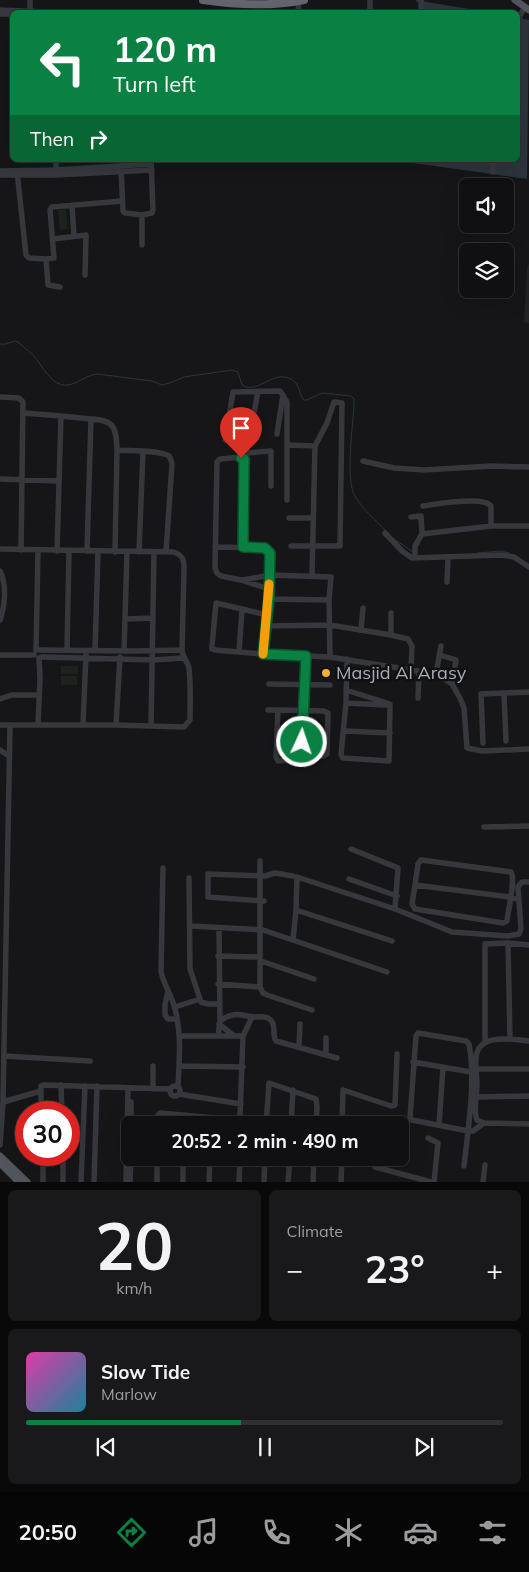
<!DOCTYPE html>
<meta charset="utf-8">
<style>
body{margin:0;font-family:Mulish,sans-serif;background:#19191b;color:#f1f3f6;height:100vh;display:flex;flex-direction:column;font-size:19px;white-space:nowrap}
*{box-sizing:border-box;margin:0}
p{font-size:16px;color:#9c9d9f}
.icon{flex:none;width:28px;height:28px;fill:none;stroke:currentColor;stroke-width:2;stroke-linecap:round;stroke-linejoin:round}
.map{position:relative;height:1182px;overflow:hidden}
.sheet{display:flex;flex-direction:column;gap:8px;padding:8px;background:#09090a;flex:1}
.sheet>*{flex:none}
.top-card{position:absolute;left:10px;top:10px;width:510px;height:152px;border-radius:8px;box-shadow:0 5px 20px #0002,0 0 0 1px #303032;background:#0b8043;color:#fff;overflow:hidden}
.fabs{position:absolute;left:459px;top:178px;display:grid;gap:10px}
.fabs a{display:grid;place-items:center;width:55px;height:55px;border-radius:8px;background:#101012;box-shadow:0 5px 20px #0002,0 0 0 1px #303032;font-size:25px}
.speed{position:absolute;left:15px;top:1101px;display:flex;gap:10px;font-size:25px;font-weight:700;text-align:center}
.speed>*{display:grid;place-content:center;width:65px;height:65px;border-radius:50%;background:#101012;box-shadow:0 5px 20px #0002,0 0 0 1px #303032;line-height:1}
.speed .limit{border:8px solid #d22;background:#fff;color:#111}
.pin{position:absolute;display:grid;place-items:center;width:42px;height:42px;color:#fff;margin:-51px -21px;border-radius:50% 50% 50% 0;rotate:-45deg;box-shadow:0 0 5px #0007}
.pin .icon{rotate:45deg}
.me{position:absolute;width:55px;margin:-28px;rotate:3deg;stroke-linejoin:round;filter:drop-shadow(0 0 4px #0008)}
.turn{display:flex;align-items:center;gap:18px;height:105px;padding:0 20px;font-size:22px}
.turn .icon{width:65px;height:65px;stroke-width:2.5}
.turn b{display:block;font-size:35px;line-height:42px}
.then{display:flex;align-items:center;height:48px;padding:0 20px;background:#0003;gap:10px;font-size:19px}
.big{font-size:38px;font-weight:700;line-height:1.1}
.sheet .widget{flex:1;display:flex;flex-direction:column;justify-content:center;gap:8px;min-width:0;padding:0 18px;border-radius:8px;background:#19191b}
.sheet .dial{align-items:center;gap:0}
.dial b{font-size:65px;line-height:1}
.song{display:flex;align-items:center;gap:15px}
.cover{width:60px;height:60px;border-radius:8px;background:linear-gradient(135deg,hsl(320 70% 55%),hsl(190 70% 35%))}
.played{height:5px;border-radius:2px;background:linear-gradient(90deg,#0b8043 45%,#303032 45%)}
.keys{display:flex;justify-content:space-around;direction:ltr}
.heat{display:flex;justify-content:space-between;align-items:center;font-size:28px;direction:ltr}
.sheet .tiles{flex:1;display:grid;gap:8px;grid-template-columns:1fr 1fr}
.widget:last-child{grid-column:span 2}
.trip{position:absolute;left:121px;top:1116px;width:288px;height:50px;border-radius:8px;background:#101012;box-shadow:0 5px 20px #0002,0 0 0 1px #303032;font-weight:700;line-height:50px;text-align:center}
.menu{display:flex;height:80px;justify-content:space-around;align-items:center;background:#060607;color:#9c9d9f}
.menu .icon{width:35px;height:35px}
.menu .on{color:#0b8043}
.menu b{font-size:22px;color:#f1f3f6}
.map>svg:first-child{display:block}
</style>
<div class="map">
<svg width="529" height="1182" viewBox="0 0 529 1182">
<rect width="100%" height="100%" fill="#161618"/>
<!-- built -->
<path fill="#222225" d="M529,263V323L524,322L527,269Z"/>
<!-- green -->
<path fill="#1c231d" d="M66,209L68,229L60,230L58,210Z
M61,666H78V674H61Z
M61,676H77V685H61Z"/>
<!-- water -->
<path fill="#2c353c" d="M421,1L487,12H420Z
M518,18L529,20L527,179L413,163V160H518Z"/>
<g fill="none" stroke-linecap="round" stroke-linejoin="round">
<!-- stream -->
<path stroke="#2c353c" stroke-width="1" d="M0,344H6L15,341L18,342C23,346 28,351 33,355C42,365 52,387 67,385C78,384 86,375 97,374L152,381L162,385L170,383L184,377L232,370L238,372L242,385C259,396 275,365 295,382C300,387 299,395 304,400H307L322,393L351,396L354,399V405C353,425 345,480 355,496C363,510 375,519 386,531
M394,539L413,552
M478,553L501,551L509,553"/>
<!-- minor -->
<path stroke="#37383d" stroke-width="5.5" d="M419,0L421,1V12
M0,10L47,12
M30,12V0
M135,12H157
M298,12L299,1
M370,12V0
M0,14H12
M518,19L525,7
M56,160V173
M121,168L123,211L125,213L142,215V245
M0,171L56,170L151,164
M17,171L26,255L29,258L46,259L54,258L50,210L52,207L122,201
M493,172V160
M0,175H56L152,170
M72,205L74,236
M142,215L152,213L153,210L151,160
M53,239L86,235L85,275
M46,259L48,285L60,287
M0,397L19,398L23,402L21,550
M24,413L61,416
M277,434L283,395
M249,437L258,392
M225,440L233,392L280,391L287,402V500
M288,445L315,446
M243,458L245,453L271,451V486
M363,461L394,468L424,470L492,466L529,467
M0,479L59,481
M423,506C437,504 483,496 491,506V526
M411,517L421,516L422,534
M289,518H313
M385,533L402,551L412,558L502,555L514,557L529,567
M422,534L491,526H529
M291,546H340L342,403L334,402L327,423L315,446L312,576
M215,547L263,548L269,550L270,553L269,589
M243,547L244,460L241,457L220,459L217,462L215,568L217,573L221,576L241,580L269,589L263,654
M0,549L174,552C184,556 184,561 184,570L182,650C183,660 187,659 189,668C191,685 190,703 190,720L184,727L116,725H0
M57,551L61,416L91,419
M87,551L91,419C116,420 116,429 117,450C128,451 161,450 169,456C171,458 171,461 172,464L166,552
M115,552L117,450
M139,552L143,452
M415,558V546L422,534
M0,571C7,585 5,606 0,620
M243,580L270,575L331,577L329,600L330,657
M447,582L448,557
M269,599L329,600
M267,615L242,609L239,652L263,654L330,657L436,674L452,684L460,698L464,708L467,748L482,751L529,749
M125,619L153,618
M266,626L330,625L391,635L408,639L412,646L411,670
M361,630L363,608
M391,635V613
M36,650L38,551
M40,650L136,651L182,650
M67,650L69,551
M95,651L98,551
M124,651L127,552
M239,652L215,650L212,649V646L216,603L242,609
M0,655H34
M440,655L456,660L452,684
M42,657L153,660L183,658
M436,674L441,646
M269,684L330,685
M346,690L390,704L389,761L343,758L341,755L346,703L347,659
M504,693L506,741
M418,698L419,671
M0,699L12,695H39
M346,703L386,705
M268,710H278
M278,710L324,711L328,713L327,754L323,756L278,761L276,757Z
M38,725L40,679L39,658
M83,725L86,654
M116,725L120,657
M151,726L154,552
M344,731L390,733
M483,743L481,694L529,692
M0,750L9,756
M302,758L306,657
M484,827L529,826
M351,849L398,868L395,909
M260,861V987L263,993L267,995L312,1010
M163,868L161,972C164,985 172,996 175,1009C182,1035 179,1061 178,1087
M189,878L190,969L201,1002L208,1004H219
M349,879L397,896
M415,885L418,864L421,860L511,872C516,879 508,910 507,921L503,923L415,909L412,904L415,885L510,897L518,899
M264,901L208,897V874L265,876L275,873L293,876
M296,910L392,941
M191,926L263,930L387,972
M293,940L296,910L297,877L395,909L452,932L508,936L519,934L521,929L518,887L522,882H529
M508,943L510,1039
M218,956L260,957
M261,961L314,979
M218,984L260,987
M168,991L165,1004V1015L168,1019H177
M175,1007L200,999
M220,1021C234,1011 239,1015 254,1017C261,1017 268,1015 272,1022C276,1028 272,1035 276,1041L337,1058
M219,1024L234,1036
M180,1036H243L252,1017
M218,1036L220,1021L219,928
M485,1041V944L508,943L529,945
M529,1041C511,1039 479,1033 476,1057C475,1066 477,1076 477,1085C477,1096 473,1109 477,1120L484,1123L529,1124
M299,1046L300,1024
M326,1055V1038
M4,1056L90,1061
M413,1062L471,1072L477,1069H529
M179,1066L243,1067
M61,1085L62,1112
M170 1091a5 5 0 1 1 10 0a5 5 0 1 1-10 0Z
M153,1089V1066
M41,1091V1112
M179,1094L241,1104
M477,1097L529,1096
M3,1102L41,1091V1086L43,1085L170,1089
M240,1116L243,1036
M131,1125V1102
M158,1125V1115L160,1113L237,1120L241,1125
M184,1125L185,1115
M266,1125L269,1083L316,1099L317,1107L316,1125
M291,1125L293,1090
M342,1125L343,1090L391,1106L395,1105L397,1054
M439,1125L443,1067
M428,1138L438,1143L434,1182
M0,1145L3,1102L10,726
M43,1155V1182
M63,1155V1182
M374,1158L375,1167L431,1182
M265,1159L314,1160
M464,1166C468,1130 476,1079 469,1044L466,1041L418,1033L416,1036L410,1118L412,1120L468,1131H473L484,1123
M81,1182L85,1086
M94,1182L97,1086
M126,1182L128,1088
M130,1182L131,1158
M157,1182V1158
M183,1182V1158
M209,1182L210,1158
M239,1182L240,1158
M264,1182L265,1158
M288,1182L290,1158
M313,1182L314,1158
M341,1182L342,1158
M483,1182L485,1165"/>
<!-- major -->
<path stroke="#53555c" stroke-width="7" d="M515,0L529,10
M0,1156L27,1182
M0,1163L19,1182"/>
<!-- highway -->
<path stroke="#63666e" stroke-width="8" d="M203,0C237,5 270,7 304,0"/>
</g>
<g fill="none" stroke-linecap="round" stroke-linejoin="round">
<defs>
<path id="route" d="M241,458L244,459V463L243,547L265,548L270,553L269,600L263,654L306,656L302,742"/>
</defs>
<!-- route casing -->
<use href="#route" stroke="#07532c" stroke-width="12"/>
<!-- route -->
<use href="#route" stroke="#0b8043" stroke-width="9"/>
<!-- slow -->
<path stroke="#f59e0b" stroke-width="9" d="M263,654L269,584"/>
</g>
<!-- markers -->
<circle fill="#f2b134" stroke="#111113" stroke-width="2" cx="326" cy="673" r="5"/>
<g text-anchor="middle" stroke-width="5" stroke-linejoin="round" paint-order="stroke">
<!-- poi labels -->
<g font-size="18" fill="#a8adb8" stroke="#111113" text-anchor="start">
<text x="336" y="679">Masjid Al Arasy</text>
</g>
</g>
</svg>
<div class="fabs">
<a><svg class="icon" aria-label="sound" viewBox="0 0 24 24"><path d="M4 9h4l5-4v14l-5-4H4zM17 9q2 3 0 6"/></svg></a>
<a><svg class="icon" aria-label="layers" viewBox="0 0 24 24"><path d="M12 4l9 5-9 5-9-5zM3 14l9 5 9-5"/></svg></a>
</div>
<div class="speed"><div class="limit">30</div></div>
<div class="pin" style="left:241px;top:458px;background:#d93025"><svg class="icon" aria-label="arrive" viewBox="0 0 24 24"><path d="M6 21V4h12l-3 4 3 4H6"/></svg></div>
<svg class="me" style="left:302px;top:742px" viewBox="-20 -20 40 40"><circle r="17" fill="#0b8043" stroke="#fff" stroke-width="3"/><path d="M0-11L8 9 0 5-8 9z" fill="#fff"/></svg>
<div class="trip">20:52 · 2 min · 490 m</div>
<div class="top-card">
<div class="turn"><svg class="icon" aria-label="left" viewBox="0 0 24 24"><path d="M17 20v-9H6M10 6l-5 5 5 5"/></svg><div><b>120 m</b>Turn left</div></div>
<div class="then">Then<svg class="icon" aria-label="right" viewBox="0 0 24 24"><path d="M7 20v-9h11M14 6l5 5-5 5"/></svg></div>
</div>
</div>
<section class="sheet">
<div class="tiles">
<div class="widget dial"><b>20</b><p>km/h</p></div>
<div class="widget"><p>Climate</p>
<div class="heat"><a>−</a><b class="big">23°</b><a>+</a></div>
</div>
<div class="widget">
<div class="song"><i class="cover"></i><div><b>Slow Tide</b><p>Marlow</p></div></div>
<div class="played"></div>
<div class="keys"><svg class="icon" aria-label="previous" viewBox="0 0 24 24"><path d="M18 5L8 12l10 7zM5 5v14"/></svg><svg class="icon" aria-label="pause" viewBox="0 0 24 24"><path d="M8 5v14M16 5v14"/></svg><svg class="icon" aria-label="next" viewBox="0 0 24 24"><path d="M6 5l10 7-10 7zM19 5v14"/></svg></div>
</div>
</div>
</section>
<nav class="menu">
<b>20:50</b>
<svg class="icon on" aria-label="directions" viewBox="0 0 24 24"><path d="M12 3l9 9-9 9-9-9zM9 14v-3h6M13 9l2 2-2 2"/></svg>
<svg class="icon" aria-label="music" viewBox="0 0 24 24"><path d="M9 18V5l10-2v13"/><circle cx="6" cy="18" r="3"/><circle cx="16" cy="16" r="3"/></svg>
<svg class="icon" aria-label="phone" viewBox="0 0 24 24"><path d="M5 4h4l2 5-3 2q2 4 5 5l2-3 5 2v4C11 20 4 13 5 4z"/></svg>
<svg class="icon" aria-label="climate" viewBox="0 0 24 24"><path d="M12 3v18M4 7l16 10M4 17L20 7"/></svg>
<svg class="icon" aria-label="car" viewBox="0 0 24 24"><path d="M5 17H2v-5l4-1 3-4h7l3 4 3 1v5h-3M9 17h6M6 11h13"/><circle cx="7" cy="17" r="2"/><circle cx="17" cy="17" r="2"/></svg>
<svg class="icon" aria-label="filters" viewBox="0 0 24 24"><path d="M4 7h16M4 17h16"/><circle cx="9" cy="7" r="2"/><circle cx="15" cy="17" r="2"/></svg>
</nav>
